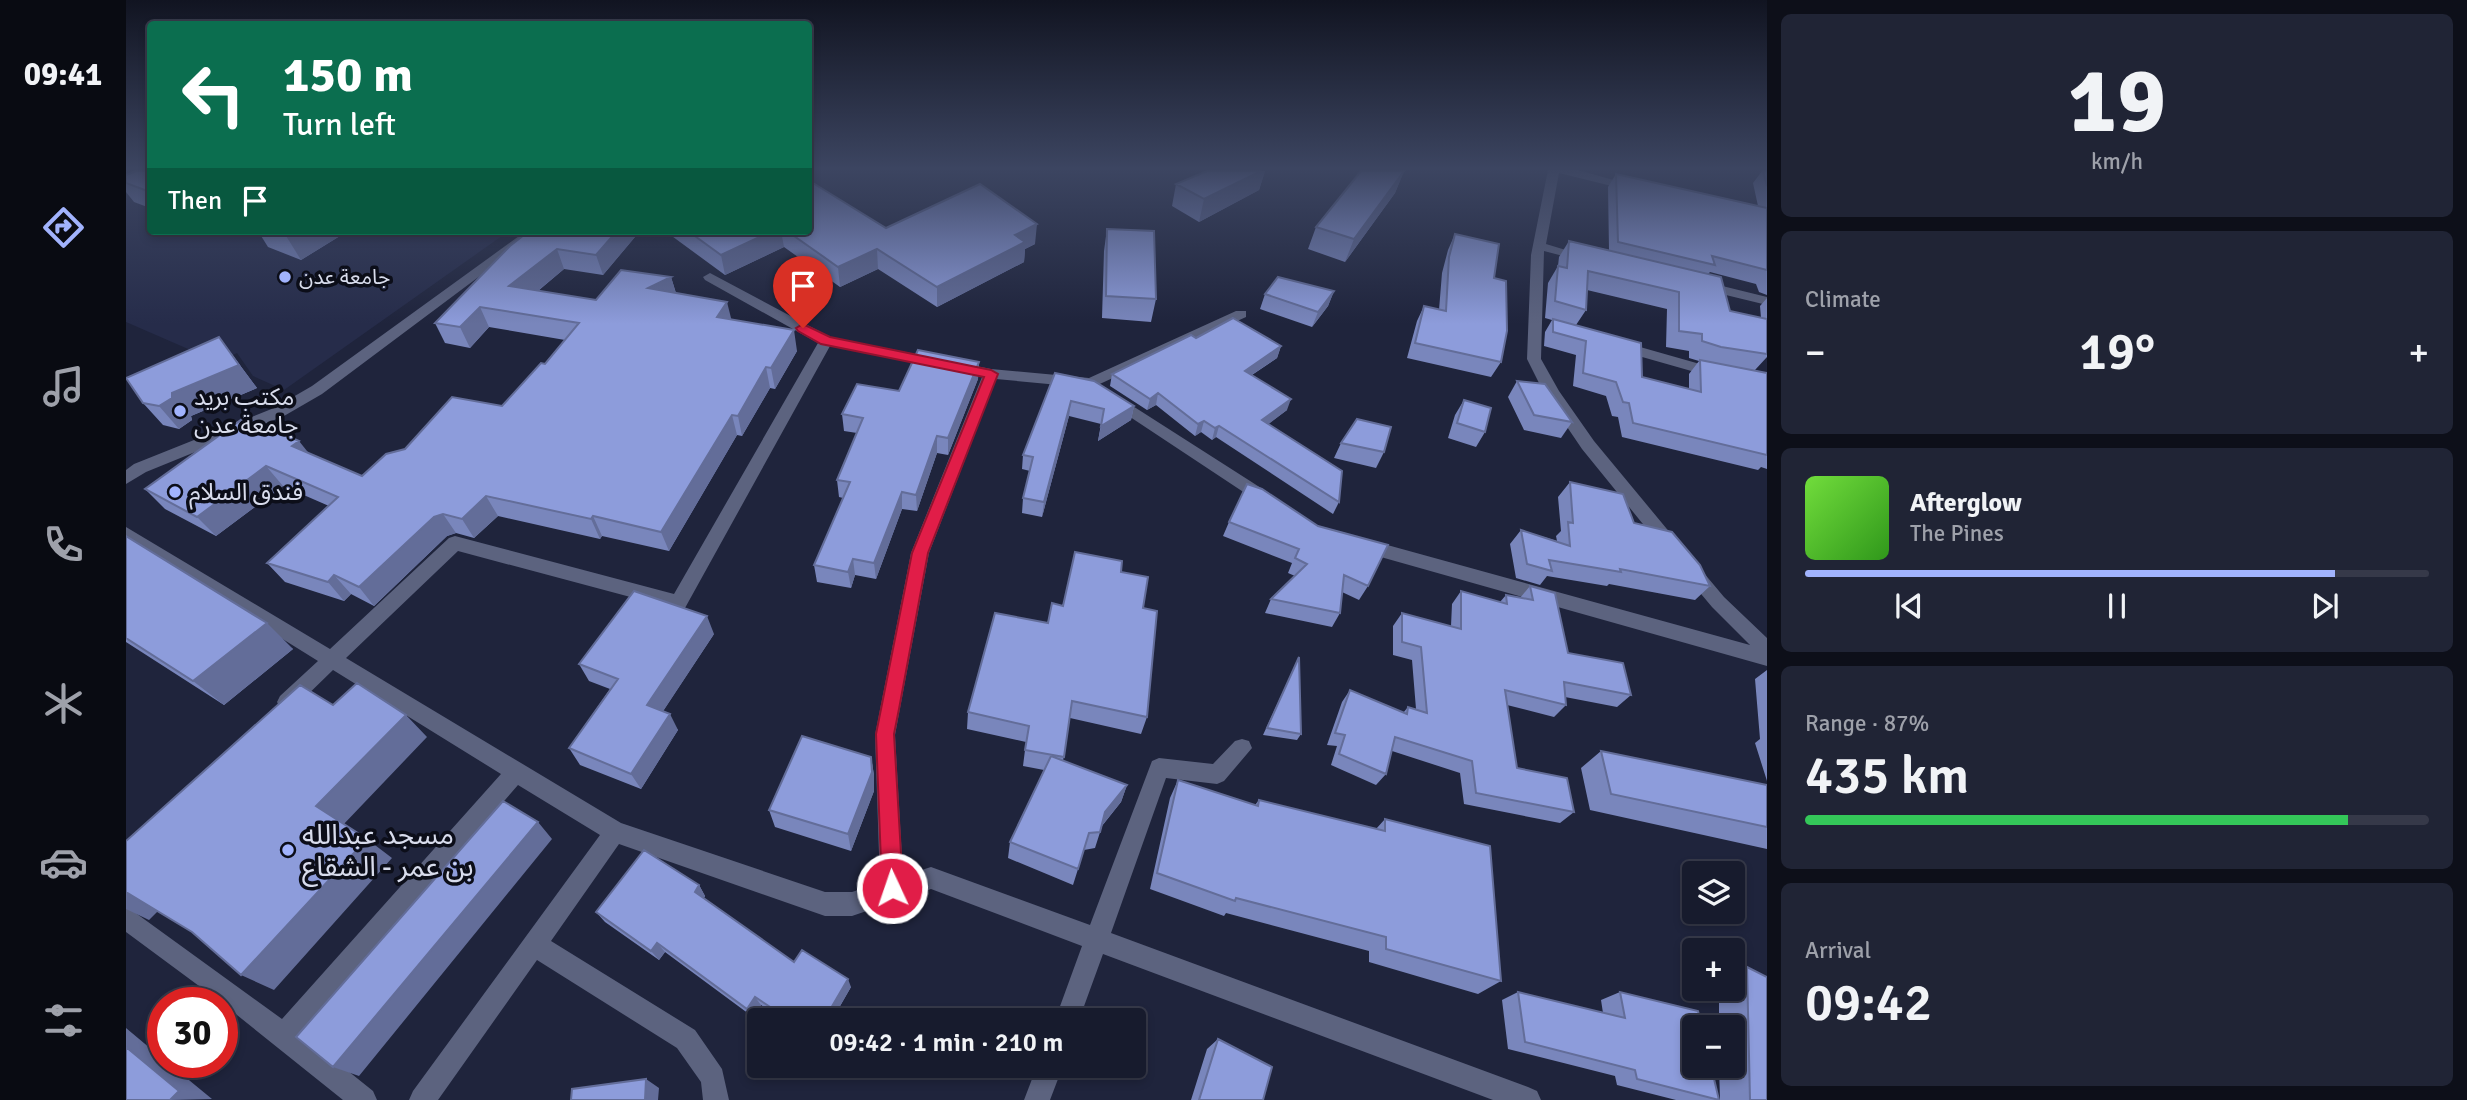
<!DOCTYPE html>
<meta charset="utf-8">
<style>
body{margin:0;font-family:Signika,"Noto Sans Arabic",sans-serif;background:#202435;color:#f1f3f6;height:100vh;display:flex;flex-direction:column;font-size:26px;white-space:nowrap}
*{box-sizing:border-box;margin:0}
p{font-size:23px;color:#9ea1aa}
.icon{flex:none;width:38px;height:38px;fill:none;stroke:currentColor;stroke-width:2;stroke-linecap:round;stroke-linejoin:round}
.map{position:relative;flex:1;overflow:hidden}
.side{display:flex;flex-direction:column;gap:14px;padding:14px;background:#0d0f19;width:700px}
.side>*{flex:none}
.top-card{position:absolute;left:21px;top:21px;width:665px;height:214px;border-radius:7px;box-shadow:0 4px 10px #0003,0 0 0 2px #363949;background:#0b6e4f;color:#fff;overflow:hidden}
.tools{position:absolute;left:1556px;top:861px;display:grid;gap:14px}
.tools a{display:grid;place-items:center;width:63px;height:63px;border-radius:7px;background:#171b2d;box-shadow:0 4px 10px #0003,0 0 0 2px #363949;font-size:35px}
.speed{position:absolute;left:21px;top:987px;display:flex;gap:14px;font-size:35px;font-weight:700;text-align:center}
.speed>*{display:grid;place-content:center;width:91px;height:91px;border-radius:50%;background:#171b2d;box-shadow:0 4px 10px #0003,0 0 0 2px #363949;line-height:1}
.speed .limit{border:10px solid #d22;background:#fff;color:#111}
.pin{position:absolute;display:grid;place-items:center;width:60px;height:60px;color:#fff;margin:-72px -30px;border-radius:50% 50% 50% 0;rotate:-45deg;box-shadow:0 0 7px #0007}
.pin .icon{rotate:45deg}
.me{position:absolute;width:77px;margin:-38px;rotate:357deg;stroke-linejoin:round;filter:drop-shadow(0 0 5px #0008)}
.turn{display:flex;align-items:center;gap:24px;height:147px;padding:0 21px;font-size:32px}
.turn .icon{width:91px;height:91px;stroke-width:2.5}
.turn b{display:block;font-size:49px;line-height:60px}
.then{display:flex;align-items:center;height:66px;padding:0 21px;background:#0003;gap:14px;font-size:26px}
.big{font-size:52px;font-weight:600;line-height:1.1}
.side .widget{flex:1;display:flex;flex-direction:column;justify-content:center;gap:10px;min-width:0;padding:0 24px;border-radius:10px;background:#202435}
.side .dial{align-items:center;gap:0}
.dial b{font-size:91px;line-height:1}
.song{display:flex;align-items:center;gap:21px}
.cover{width:84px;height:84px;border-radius:10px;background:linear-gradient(135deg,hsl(100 70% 55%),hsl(110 70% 35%))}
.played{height:7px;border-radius:4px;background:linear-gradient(90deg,#a1b3fd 85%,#363949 85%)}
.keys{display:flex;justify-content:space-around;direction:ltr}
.heat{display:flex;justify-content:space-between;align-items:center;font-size:38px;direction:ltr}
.charge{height:10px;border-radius:5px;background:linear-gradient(90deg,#34c759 87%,#363949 0)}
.trip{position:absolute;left:621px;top:1008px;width:399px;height:70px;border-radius:7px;background:#171b2d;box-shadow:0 4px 10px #0003,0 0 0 2px #363949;font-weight:600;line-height:70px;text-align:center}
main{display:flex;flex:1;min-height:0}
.dock{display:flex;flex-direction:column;width:126px;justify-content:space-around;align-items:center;background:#090b12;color:#9ea1aa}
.dock .icon{width:49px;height:49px}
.dock .current{color:#a1b3fd}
.dock b{font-size:32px;color:#f1f3f6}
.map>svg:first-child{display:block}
</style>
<main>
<nav class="dock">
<b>09:41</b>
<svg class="icon current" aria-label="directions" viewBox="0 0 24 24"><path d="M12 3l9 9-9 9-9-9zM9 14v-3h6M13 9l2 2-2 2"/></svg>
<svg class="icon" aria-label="music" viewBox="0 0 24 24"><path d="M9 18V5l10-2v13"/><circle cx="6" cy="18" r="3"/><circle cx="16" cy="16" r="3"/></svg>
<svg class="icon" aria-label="phone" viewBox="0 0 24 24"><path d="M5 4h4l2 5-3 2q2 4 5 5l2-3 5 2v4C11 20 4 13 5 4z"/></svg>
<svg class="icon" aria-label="climate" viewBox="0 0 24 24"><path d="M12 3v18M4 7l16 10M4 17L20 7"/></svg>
<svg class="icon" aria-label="car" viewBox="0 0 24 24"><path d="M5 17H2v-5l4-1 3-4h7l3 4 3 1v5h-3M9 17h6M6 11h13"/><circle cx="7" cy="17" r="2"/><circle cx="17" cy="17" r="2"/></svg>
<svg class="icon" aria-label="filters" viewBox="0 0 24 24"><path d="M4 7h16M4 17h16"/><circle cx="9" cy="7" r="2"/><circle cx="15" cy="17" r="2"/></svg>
</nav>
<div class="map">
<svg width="1641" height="1100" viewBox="0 0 1641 1100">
<rect width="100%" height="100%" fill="#1f243c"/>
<!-- built -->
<path fill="#262c4a" d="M0,171H24V231H383L158,390L127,376L111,353L92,362L0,322Z"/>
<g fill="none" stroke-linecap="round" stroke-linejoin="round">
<!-- minor -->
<path fill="#5c637f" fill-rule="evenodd" d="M1422,170H1452L1512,187L1506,191L1433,173L1420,244L1466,258L1460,262L1418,251L1415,359L1433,391L1468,441L1550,540L1553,545L1550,550H1538L1456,449L1418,393L1401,359L1405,255Z
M400,231H414L196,394L158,416L20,472L0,484V470L8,464L148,408L186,386Z
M584,273L704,337L865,369L963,378L1110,311H1120V317L965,388L870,379L803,553L769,735L777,876L805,867L964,925L1026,761L1033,758L1087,764L1109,741L1116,739L1123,741L1126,748L1098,781L1091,784L1040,778L985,933L1402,1087L1411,1091L1415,1100H1367L977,954L953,1020H929L956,946L805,889L726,916H699L493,844L425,941L569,1030L596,1069L603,1100H577L575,1082L551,1048L411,960L312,1100H283L287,1091L474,835L392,785L176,1034L247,1091L251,1100H217L96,1003L0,932V906L156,1019L375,774L207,670L168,708L161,711L154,708L151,702L154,696L192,661L0,542V527L204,649L323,538L329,536L548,594L692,343L579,280L577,277ZM704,346L856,377L785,553L749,735L754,883L726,892H699L495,823L220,658L332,551L553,610L559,608Z
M1576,281L1641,297V305L1571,288L1569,285Z
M1493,341L1595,370L1597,373L1590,378L1488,349V343Z
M988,394L1146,495L1148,499L1146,503H1134L983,403L980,399L983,395Z
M1236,538L1624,645L1586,607L1560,576L1557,571L1560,566H1572L1598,597L1641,638V666L1230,550L1227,545L1230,540Z
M911,1066H937L924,1100H898Z"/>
</g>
<!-- wall -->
<path fill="#7986bc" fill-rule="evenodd" d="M24,171V208L8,202L0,192V175Z
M1081,171H1139L1133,190L1073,222L1046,206L1050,184Z
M1278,171L1269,193L1219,262L1182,249L1190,227Z
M1636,171H1641V295L1633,292L1630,284L1584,272L1582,274L1604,311L1635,318L1634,306L1641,298V357L1629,370L1641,373V469L1635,467L1632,470L1496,437L1492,417L1486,416L1480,396L1447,386L1450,355L1418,346L1419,332L1426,320L1419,318L1422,283L1432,266L1433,257L1443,241L1483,250L1482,187L1490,174L1632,206L1627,183ZM1461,290L1541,309L1540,347L1563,351V358L1573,361L1563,374V389L1516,377L1450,325L1460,310Z
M760,228L909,244L899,249L898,262L811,307L752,269L714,287L658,247L599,275L539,231H682Z
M981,229L1030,299L1025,322L976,318L978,251Z
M132,231H222L175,260L142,247Z
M514,231L477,275L438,269L412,291L470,300L545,277L550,293L671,351L649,389L644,388L616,436L611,435L543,551L476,536L474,539L372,516L348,538L330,533L321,536L248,606L225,594L218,601L159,582L141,563L203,506L157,486L90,536L39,509L19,489L182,453L236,476L279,449L376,406L419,364L439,340L363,327L344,348L319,343L309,323L384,246Z
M1329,234L1368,278L1375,362L1365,377L1281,358L1291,321L1298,306L1313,310L1316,273L1322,250Z
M1208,291L1202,306L1186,327L1134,309L1139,294Z
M93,337L131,388L65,416L66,420L53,429L37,425L17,403Z
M1070,338L1155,346L1151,358L1126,375L1161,410L1142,424L1213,502L1207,514L1090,437L1086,440L1075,432L1069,436L1030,405L1021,410L984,386L986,374Z
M853,362L852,379L822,455L811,453L791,511L776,509L750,579L729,575L725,588L691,582L688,565L717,498L713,497L711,480L731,433L718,431L716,414L773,391Z
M929,373L1008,406L1005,420L972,441L975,424L943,416L916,517L896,513L897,498L904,471L896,469L897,455Z
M1391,381L1446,422L1435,438L1398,430L1382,397Z
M1338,400L1359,432L1350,447L1322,438L1329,415Z
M1215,443L1258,452L1250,468L1208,458Z
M1444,482L1508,523L1584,586L1569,600L1483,584L1481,586L1421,576L1414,585L1390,578L1384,544L1395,530L1431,541L1430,536L1435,531L1432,497Z
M1121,484L1242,586L1233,600L1216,592L1214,613L1206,627L1139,613L1145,599L1169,576L1162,573L1166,563L1097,536L1103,522Z
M0,536L167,649L98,705L0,642Z
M995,572L1017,608L1021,717L1015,734L944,718L937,761L1001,785L995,802L976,826L969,848L958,850L947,885L882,858L884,842L918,770L897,766L900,742L841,729L842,712L922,623Z
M1404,586L1442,653L1505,695L1491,707L1439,697L1440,705L1428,717L1381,705L1391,768L1448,812L1434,823L1338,804L1334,773L1266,751L1260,774L1250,785L1205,765L1211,746L1201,745L1216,702L1224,690L1277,713L1282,707L1290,709L1286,660L1267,655V626L1276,613L1325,626L1326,604L1335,591L1374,602L1380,595L1394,598Z
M588,634L537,711L552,730L515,789L454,765L443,748L484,689L463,681L453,664Z
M1173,657L1175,734L1171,740L1137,735Z
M1641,670V781L1629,743L1634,739L1629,679Z
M1475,751L1641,785V849L1464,810L1455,768Z
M745,757L748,775V791L725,851L649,827L643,810Z
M1052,780L1129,805L1133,800L1250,829L1259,819L1375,981L1352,994L1243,962V951L1100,913L1098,916L1024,889L1044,798Z
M573,885L579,896L578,898L668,962L725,987L706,1020H657L635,1005L627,1017L539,952L533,960L479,922L470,912Z
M1621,967L1641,1100H1594L1593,1066H1606V1027H1593V989H1606V973Z
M1392,992L1477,1013L1475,1000L1494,992L1593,1100H1550L1491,1085L1489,1076L1382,1049L1376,1000Z
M1092,1039L1137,1100H1065L1081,1049Z"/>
<!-- shaded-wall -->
<path fill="#636d99" d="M1135,171H1139L1133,190L1073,222L1078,199Z
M1278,171L1269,193L1219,262L1228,239Z
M911,224L909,244L899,249L898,262L811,307V287L889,235Z
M157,231H222L175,260Z
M491,231H514L477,275L470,255Z
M646,231H655L658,247L599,275L595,255Z
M431,249L438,269L392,307L383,286Z
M751,249L752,269L714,287L712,267Z
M545,277L551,297L522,288Z
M1208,291L1202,306L1186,327L1192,312Z
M601,302L606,322L591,317Z
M354,307L363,327L344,348L334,327Z
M668,330L671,351L649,389L645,368Z
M93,337L131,388L65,416L66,420L53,429L33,406L46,393Z
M1155,346L1151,358L1115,382L1119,371Z
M853,362L852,379L822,455V438Z
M640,367L644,388L616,436L612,416Z
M1032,393L1030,405L1021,410L1024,399Z
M1165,399L1161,410L1132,432L1136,420Z
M945,401L943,416L916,517L918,502Z
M1008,406L1005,420L972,441L975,426Z
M606,415L611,435L543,551L535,532Z
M1078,421L1075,432L1069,436L1072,424Z
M1093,426L1090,437L1086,440L1089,428Z
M811,436V453L791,511L790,495Z
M173,441L189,461L166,446Z
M140,466L157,486L90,536L71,517Z
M776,492V509L750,579L748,563Z
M360,496L372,516L348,538L336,519Z
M317,514L330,533L321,536L248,606L233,587L308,517Z
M467,516L476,536L474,539L465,519Z
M727,559L729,575L725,588L722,572Z
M208,575L225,594L218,601L202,582Z
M581,616L588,634L530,722L521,705Z
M141,623L167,649L98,705L67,681Z
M544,714L552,730L515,789L505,774Z
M280,715L301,737L216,826L190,806Z
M745,757L748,775V791L725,851L722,834Z
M1001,785L995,802L973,829L979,812Z
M412,822L426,839L233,1076L207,1067Z
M241,839L266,858L148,990L115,975Z
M573,885L579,896L575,902L569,892Z
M0,891L35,908L23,920L0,909Z
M531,943L539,952L533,960L525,951Z
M722,979L725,987L706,1020H698Z
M629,997L635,1005L627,1017L621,1009Z
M0,1028L37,1059V1062H41L86,1099L44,1100L0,1047Z
M520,1079L533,1088L532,1100H519Z"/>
<!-- building -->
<path fill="#8d9cdb" stroke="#636d99" stroke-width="2" d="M10,171H24V192L0,183V175Z
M1081,171H1135L1078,199L1050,184Z
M1235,171H1278L1228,239L1190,227Z
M1637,171H1641V186Z
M1490,174L1641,208V270L1586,256L1589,265L1492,242Z
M682,180L760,228L854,184L911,224L889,235L899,242L811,287L751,249L712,267L661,231H682Z
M981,229L1028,231L1030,299L980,296Z
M403,231H491L470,255L431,249L383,286L470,300L495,270L545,277L522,288L601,302L591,317L668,330L645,368L640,367L612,416L606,415L535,532L467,516L465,519L360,496L336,519L317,514L308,517L233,587L208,575L202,582L141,563L212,497L140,466L71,517L19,489L119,417L173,441L166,446L236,476L260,454L279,449L326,397L376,406L415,363L419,364L453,323L354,307L334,327L309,323L384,246Z
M562,231H646L595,255Z
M1329,234L1373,244L1368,278L1380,281L1381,331L1375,362L1289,343L1298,306L1320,311L1323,257Z
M1443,241L1595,277L1604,311L1641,319V354L1595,347L1576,341V334L1553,331V292L1462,271L1460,310L1429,301L1432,266L1441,268Z
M1152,277L1208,291L1192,312L1139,294Z
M1107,318L1155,346L1119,371L1165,399L1136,420L1216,471L1213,502L1093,426L1089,428L1078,421L1072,424L1032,393L1024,399L986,374L1065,335L1070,338Z
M1427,319L1515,343L1516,377L1575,392L1574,360L1641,373V455L1507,423L1503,403L1497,402L1490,382L1457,373L1460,341L1427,332Z
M93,337L113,365L46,393V398L33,406L17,403L0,378Z
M792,350L853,362L822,438L811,436L790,495L776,492L748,563L727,559L722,572L688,565L724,482L711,480L737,418L716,414L731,384L773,391Z
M929,373L968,381L1008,406L975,426L978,409L945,401L918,502L897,498L907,457L897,455Z
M1391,381L1419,384L1446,422L1408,415Z
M1338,400L1365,408L1359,432L1331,423Z
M1231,419L1265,427L1258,452L1215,443Z
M1444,482L1497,494L1508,523L1546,532L1574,565L1584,586L1494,569L1495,572L1423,560L1426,571L1401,564L1395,530L1444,546L1442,522L1447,523Z
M1121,484L1136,489L1192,526L1262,545L1242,586L1218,575L1214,613L1145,599L1181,564L1169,558L1173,549L1103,522Z
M0,536L141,623L67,681L0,638Z
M949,552L996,561L995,572L1022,577L1017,608L1031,611L1021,717L946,701L938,757L899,750L903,726L842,712L869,613L922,623L926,603L937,606Z
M1404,586L1429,593L1442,653L1497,663L1505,695L1438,682L1440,705L1379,690L1391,768L1441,778L1448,812L1350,793L1346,761L1269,737L1260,774L1213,754L1219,735L1209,733L1224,690L1281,714L1282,707L1301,713L1295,647L1276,642V613L1335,629V591L1381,604L1380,595L1407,600Z
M508,591L581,616L521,705L544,714L505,774L443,748L492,679L453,664Z
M1173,657L1175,734L1141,728Z
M231,683L280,715L190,806L241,839L115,975L66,932L0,892V841L174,685L207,705Z
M676,736L745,757L746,772L722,834L643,810Z
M1475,751L1641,785V827L1485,794Z
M925,756L1001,785L979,812L974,832L963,833L952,869L884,842Z
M1052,780L1132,806L1133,800L1259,831V819L1364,846L1375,981L1260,949V937L1110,898L1109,901L1031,873Z
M377,801L412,822L207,1067L170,1037Z
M518,850L573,885L569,892L668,962L676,950L722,979L698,1020H664L629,997L621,1009L531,943L525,951L470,912Z
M1621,967L1641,977V1100H1624Z
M1392,992L1499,1018L1494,992L1572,1011L1576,1027H1568V1066H1585L1593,1100L1511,1079L1509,1070L1399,1042Z
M1092,1039L1146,1067L1137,1100H1073Z
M0,1047L53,1091L44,1100H0Z
M520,1079L519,1100H445L446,1089Z"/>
<!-- sky -->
<linearGradient id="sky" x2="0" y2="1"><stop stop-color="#111421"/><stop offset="0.52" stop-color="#3c4561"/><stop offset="1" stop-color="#3c4561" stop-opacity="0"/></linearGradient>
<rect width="1641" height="324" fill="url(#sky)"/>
<!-- route -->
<path fill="#e11d48" stroke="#92132f" stroke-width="2" d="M677,324L704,337L865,370L872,374L802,553L773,709L768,734L777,888L774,896L766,899L759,896L756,888L750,734L755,709L786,553L858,377L695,344L672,331L670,328Z"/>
<!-- markers -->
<g fill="#a1b3fd" stroke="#0c0e19" stroke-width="2.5">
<circle cx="159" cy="277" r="7"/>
<circle cx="54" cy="411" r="7"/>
<circle cx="49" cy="492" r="7"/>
<circle cx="162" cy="850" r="7"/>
</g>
<g text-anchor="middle" stroke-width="7" stroke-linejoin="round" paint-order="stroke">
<!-- far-poi labels -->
<g font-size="21" fill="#d8dcec" stroke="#0c0e19" text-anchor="start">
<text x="173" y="284">جامعة عدن</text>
</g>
<!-- poi labels -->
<g font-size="24" fill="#d8dcec" stroke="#0c0e19" text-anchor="start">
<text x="68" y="405">مكتب بريد<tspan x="68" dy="28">جامعة عدن</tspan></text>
<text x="63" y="500">فندق السلام</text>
</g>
<!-- near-poi labels -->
<g font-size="28" fill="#d8dcec" stroke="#0c0e19" text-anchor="start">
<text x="176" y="844">مسجد عبدالله<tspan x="176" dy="32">بن عمر - الشقاع</tspan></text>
</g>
</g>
</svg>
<div class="tools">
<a><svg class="icon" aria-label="layers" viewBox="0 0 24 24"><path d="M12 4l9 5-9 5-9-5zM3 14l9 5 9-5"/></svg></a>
<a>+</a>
<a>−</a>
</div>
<div class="speed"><div class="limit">30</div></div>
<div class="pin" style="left:677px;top:328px;background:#d93025"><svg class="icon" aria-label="arrive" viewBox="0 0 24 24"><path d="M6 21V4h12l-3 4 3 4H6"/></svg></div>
<svg class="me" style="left:766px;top:888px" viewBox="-20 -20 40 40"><circle r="17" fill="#e11d48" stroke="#fff" stroke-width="3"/><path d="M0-11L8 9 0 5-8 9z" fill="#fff"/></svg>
<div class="trip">09:42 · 1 min · 210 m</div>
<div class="top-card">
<div class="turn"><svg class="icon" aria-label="left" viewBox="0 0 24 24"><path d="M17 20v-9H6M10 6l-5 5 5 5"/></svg><div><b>150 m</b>Turn left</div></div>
<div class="then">Then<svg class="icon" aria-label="arrive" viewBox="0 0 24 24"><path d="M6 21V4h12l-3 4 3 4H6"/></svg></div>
</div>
</div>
<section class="side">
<div class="widget dial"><b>19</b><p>km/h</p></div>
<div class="widget"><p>Climate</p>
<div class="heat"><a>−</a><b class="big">19°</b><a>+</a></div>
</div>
<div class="widget">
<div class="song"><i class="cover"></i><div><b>Afterglow</b><p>The Pines</p></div></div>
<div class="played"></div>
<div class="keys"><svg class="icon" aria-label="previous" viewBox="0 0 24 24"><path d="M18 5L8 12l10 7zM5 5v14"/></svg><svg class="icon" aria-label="pause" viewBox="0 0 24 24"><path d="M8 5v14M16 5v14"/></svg><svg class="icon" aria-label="next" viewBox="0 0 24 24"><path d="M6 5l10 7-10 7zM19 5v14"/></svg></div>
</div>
<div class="widget"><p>Range · 87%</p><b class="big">435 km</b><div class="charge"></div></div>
<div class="widget"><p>Arrival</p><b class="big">09:42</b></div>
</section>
</main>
